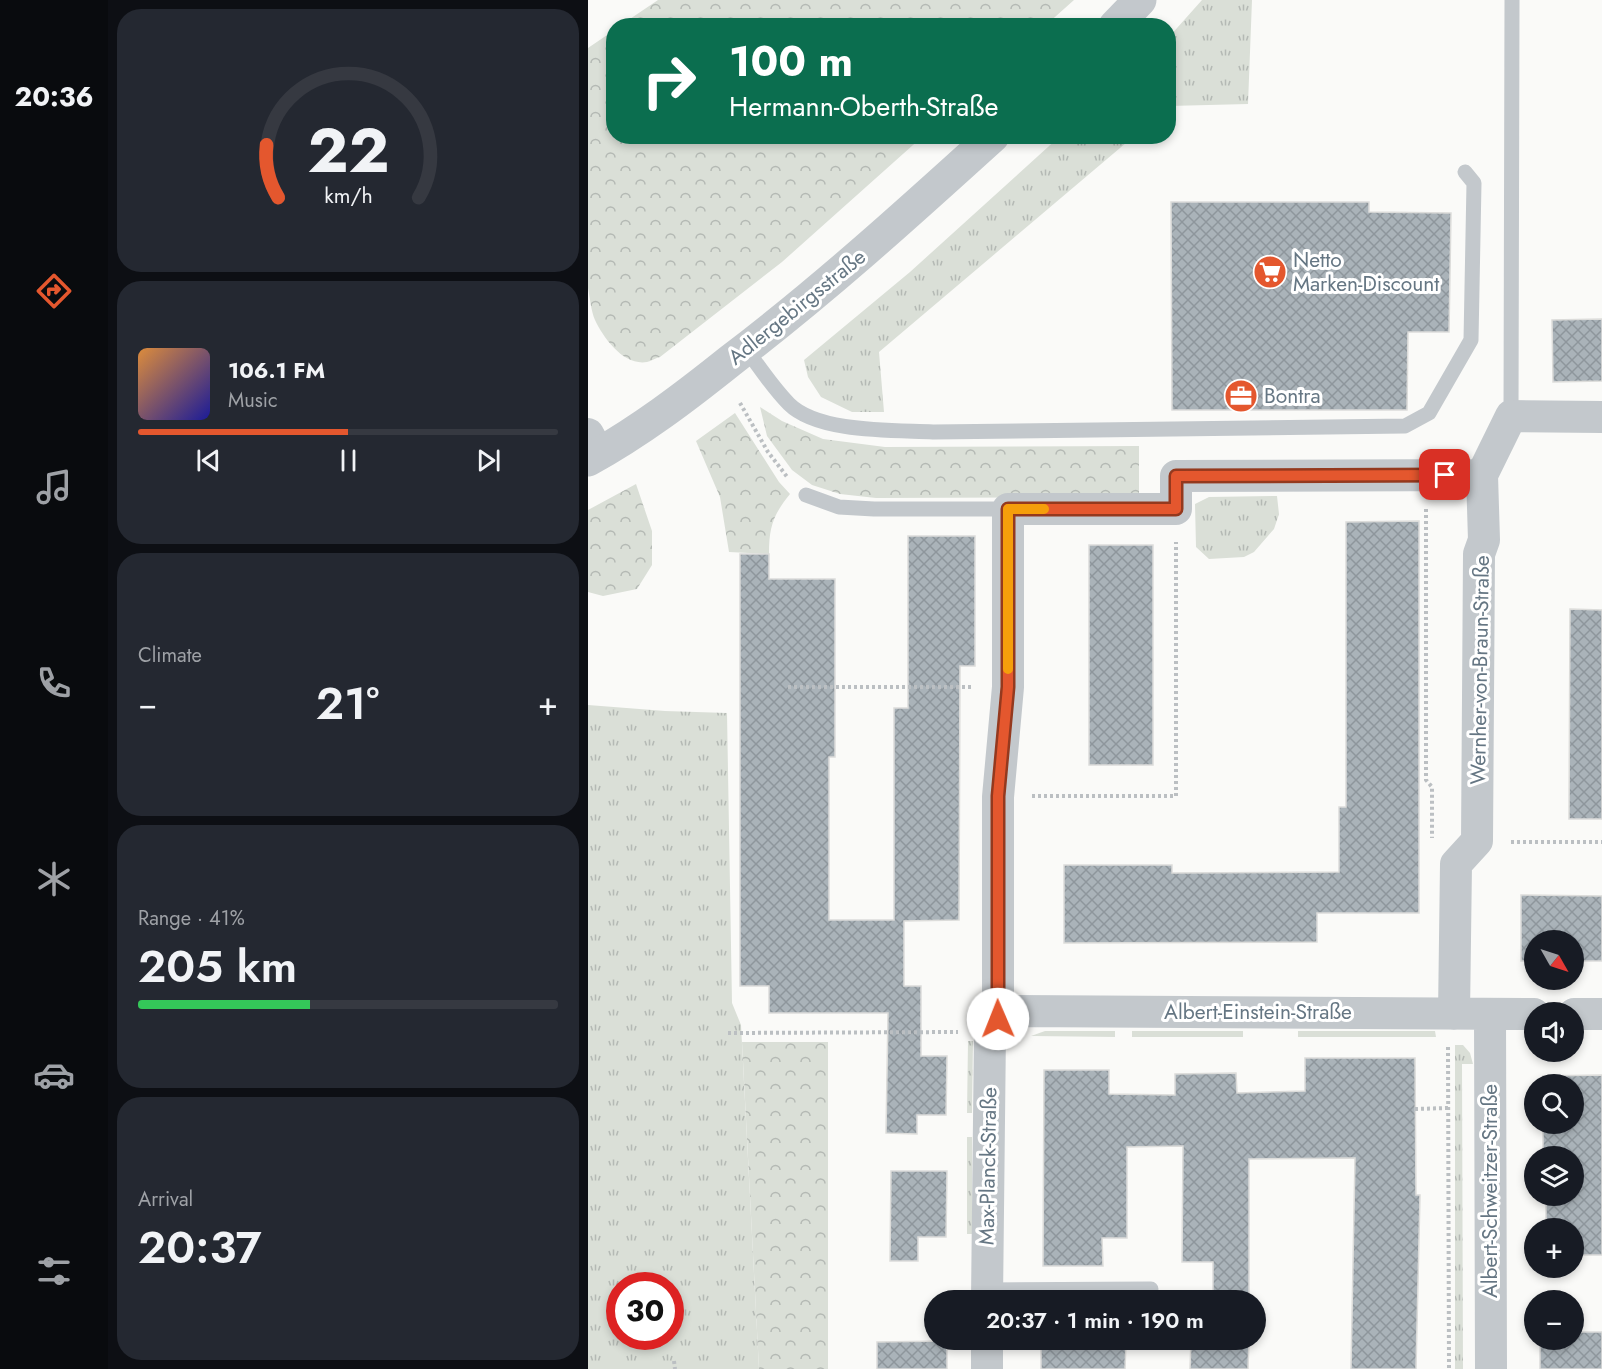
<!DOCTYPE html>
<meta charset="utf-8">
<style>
body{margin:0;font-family:Jost,sans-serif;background:#242831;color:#f1f3f6;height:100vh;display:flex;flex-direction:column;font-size:22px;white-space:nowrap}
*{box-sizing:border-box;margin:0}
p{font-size:20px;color:#9ea1a6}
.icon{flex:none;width:33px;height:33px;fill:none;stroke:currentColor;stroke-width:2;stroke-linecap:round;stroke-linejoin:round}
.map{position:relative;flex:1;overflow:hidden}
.drawer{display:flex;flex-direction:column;gap:9px;padding:9px;background:#0d0f14;width:480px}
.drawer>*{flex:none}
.banner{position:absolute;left:18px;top:18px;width:570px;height:126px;border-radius:24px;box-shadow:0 3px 9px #0003;background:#0b6e4f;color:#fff;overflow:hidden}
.needle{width:39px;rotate:129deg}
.controls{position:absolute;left:936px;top:930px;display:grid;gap:12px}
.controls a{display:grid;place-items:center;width:60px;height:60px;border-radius:50%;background:#171b24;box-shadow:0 3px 9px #0003;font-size:30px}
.speed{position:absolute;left:18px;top:1272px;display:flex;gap:12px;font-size:30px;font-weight:700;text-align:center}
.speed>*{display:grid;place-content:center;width:78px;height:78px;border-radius:50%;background:#171b24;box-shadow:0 3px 9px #0003;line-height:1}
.speed .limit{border:9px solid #d22;background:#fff;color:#111}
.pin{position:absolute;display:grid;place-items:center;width:51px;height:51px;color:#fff;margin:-26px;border-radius:12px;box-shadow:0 3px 9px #0006}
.me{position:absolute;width:66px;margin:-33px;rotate:359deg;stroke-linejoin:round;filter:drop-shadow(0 0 4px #0008)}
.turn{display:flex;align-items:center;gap:21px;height:126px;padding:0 24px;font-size:27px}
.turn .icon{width:78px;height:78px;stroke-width:2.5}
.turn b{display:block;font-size:42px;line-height:51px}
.big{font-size:45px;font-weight:600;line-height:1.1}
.drawer .widget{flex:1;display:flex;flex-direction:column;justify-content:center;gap:9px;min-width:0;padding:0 21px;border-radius:24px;background:#242831}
.drawer .dial{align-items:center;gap:0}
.dial svg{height:156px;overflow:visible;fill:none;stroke:#363941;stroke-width:7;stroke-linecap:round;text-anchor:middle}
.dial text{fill:#f1f3f6;stroke:none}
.song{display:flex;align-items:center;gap:18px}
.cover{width:72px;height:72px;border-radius:9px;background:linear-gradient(135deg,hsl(30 70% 55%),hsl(240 70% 35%))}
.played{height:6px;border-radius:3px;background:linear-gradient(90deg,#e4572e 50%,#363941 50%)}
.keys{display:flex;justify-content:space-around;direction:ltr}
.heat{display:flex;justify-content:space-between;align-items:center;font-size:33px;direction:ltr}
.charge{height:9px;border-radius:4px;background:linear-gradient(90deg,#34c759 41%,#363941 0)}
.trip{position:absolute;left:336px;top:1290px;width:342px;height:60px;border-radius:30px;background:#171b24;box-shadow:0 3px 9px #0003;font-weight:600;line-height:60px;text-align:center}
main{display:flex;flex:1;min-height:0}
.dock{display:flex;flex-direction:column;width:108px;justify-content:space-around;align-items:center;background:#090b0e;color:#9ea1a6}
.dock .icon{width:42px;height:42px}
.dock .on{color:#e4572e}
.dock b{font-size:27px;color:#f1f3f6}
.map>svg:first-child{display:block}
</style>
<main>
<nav class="dock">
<b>20:36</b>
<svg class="icon on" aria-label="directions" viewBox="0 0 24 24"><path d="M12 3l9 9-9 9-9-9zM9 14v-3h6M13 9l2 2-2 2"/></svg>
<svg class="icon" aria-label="music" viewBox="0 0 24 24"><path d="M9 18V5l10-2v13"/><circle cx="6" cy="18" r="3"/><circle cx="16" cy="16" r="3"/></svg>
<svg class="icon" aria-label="phone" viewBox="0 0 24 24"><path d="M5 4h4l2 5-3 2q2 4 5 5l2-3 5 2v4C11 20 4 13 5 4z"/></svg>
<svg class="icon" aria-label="climate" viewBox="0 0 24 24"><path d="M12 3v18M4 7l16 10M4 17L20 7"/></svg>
<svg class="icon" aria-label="car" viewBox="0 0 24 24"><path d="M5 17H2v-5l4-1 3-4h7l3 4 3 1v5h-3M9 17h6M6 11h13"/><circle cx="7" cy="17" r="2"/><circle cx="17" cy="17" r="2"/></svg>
<svg class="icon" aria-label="filters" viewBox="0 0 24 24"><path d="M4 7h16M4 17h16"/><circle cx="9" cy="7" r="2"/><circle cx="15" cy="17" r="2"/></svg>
</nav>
<section class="drawer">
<div class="widget dial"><svg viewBox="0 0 100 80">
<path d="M14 69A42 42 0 1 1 86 69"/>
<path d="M14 69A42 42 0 0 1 8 42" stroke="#e4572e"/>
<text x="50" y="56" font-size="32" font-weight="700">22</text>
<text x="50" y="72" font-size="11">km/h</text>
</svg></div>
<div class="widget">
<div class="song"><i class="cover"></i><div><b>106.1 FM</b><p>Music</p></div></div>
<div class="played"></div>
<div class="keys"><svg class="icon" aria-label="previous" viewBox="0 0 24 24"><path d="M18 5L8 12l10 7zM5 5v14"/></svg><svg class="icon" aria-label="pause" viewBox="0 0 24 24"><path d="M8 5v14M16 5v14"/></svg><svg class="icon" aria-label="next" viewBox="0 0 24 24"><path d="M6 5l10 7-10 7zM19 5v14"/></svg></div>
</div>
<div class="widget"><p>Climate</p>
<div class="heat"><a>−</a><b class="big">21°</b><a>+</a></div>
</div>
<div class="widget"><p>Range · 41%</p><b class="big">205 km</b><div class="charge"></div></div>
<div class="widget"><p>Arrival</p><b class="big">20:37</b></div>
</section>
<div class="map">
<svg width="1014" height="1369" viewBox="0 0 1014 1369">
<defs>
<pattern id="grass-tufts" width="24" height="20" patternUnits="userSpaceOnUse" patternTransform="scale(1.5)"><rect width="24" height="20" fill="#dadfd7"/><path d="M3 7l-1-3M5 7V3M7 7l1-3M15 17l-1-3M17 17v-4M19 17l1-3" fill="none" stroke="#b4b9b4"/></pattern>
<pattern id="forest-crowns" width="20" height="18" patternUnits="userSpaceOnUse" patternTransform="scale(1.5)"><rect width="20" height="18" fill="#dadfd7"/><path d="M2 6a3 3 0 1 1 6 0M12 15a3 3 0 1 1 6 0" fill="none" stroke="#b4b9b4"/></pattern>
<pattern id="building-cross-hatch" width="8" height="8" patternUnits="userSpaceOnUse" patternTransform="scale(1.5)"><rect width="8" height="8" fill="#aab3b9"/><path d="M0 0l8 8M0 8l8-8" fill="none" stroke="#8e969c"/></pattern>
</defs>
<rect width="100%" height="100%" fill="#fafaf8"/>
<!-- grass -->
<path fill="url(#grass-tufts)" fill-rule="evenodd" d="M614,0H664L660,104L581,106V37Z
M471,137H545L291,352L296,412H264L233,397L220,377L216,360L322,272Z
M689,496L691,514L686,529L666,552L656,557L621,559L608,547L607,504L621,497Z
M0,705L77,711L139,713L144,1003L153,1025L171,1369H0ZM32,1286H82V1336H32Z
M457,1031H527V1037L443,1036Z
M544,1031H655V1037H544Z
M710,1031H847L848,1037H710Z
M380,1041H385L384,1113H379Z
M867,1045H875L882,1053L885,1064H874L875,1369H867Z
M379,1137H384V1234H379Z"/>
<!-- forest -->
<path fill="url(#forest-crowns)" d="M70,0H486L458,25H33Z
M25,31L26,136L334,137L194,262L72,357C68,358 63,361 59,362C36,366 16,339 7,320C3,311 2,298 0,288V48Z
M172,407L194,421L235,439L297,447L551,446V497L288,498L252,494L224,485L204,470L179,436Z
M147,413L191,482L202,494C185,515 181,527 181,554L141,552L132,497L108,441Z
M48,484L64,531V565L49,589L15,596L0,592V510Z
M154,1042H240V1369H171Z"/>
<!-- building -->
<path fill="url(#building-cross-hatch)" stroke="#dcdcda" stroke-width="1.5" d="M583,202H781V212L863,213L861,332H820L819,410H584Z
M1014,319V381L965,382L964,320Z
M831,521V913H729V942L476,943V865H584V873L751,872V807H758V522Z
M320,536H387V666H372L371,920L316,921V986H333V1056H359L358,1115H329V1134L298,1133L300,1013H181V986H152V554H181V579H247V757H241V920H306V708H320Z
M501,545H565V765H501Z
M982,609L1014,610V819H981Z
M933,895L1014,896V961H986V940H946V961H933Z
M717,1058H827L828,1195H832L828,1369H763L767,1158L661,1159V1300H625V1262H594L595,1146L539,1147V1238H514L515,1266H455L456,1070H521V1094L587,1095V1074L648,1073L649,1093L717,1091Z
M1014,1075V1255H986V1228H958V1196H986V1156H958V1152H955V1124H986V1084H955V1076Z
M303,1171H359L358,1237H330V1261H302Z
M986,1332H1014V1369H952V1340H986Z
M453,1340H516V1342H538L537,1369H453Z
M603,1340H661L660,1369H602Z
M359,1341V1369H289V1342Z"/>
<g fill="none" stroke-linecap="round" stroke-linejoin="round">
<!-- path -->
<path stroke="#bbbfc2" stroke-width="4" stroke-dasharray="3 3" stroke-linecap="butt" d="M152,403L180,452L200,478
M838,509V780L844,787V838
M200,687H386
M444,796H588V542
M923,842H1014
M140,1033L370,1032
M860,1047L861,1369
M827,1109L860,1108
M86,1361L87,1369"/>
<!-- service -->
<path stroke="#c3c8cc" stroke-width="15" d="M158,349C172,368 185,388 201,404C230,433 306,430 345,432L817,426L841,413L883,340L886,183L877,172
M923,416L924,0
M218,495L251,507L286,509H420
M399,1290L563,1289"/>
<!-- minor -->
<path stroke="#c3c8cc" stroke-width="32" d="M0,434L11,454
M866,1014L868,864L889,841L891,554L896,540L894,475L923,416L1014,417
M902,1014L903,1369
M986,1014H1014
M410,1019V797L420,687V509H588V476L894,475
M399,1300L402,1031L410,1019L428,1011L946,1014
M399,1369V1340"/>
<!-- tertiary -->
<path stroke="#c3c8cc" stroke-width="33" d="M527,26L552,0
M0,460C51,432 97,397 142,361C234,291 319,214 405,136"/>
</g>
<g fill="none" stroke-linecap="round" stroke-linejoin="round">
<defs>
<path id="route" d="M410,1019V796L420,687V509H588V476L857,475"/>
</defs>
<!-- route casing -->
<use href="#route" stroke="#94391e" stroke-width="15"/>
<!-- route -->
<use href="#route" stroke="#e4572e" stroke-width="10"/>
<!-- slow -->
<path stroke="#f59e0b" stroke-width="10" d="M420,669V509H456"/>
</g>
<!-- icons -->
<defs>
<symbol id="supermarket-disc" viewBox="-11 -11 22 22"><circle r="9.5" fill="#e4572e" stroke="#fff"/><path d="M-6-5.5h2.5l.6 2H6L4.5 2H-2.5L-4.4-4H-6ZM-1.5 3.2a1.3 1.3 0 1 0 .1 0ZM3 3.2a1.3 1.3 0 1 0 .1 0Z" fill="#fff"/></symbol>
<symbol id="office-disc" viewBox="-11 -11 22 22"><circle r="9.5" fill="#e4572e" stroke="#fff"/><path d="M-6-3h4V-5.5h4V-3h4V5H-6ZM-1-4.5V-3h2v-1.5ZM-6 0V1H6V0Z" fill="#fff"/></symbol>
</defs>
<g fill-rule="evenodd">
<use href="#supermarket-disc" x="663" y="253" width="38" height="38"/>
<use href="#office-disc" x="634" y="377" width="38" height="38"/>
</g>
<g text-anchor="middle" stroke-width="6" stroke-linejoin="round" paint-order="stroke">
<!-- poi labels -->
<g font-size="21" fill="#657683" stroke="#fff" text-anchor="start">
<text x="705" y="267">Netto<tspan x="705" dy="24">Marken-Discount</tspan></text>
<text x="676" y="403">Bontra</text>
</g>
<!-- street labels -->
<g font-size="21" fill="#657683" stroke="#fff">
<text transform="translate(209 307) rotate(-39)" y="7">Adlergebirgsstraße</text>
<text transform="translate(892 670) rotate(-89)" y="7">Wernher-von-Braun-Straße</text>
<text x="670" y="1019">Albert-Einstein-Straße</text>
<text transform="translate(400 1166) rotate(-89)" y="7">Max-Planck-Straße</text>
<text transform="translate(902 1191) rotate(-90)" y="7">Albert-Schweitzer-Straße</text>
</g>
</g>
</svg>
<div class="controls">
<a><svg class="needle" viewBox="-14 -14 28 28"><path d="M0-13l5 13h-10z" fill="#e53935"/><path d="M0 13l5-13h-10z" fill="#9ea1a6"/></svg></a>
<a><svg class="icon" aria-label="sound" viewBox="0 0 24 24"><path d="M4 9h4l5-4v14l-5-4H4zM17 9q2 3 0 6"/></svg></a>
<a><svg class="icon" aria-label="search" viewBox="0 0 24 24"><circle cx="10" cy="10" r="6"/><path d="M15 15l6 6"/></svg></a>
<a><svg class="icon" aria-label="layers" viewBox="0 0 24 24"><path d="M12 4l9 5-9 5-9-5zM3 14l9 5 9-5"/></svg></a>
<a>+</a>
<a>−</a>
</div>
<div class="speed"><div class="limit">30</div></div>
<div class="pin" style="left:857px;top:475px;background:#d93025"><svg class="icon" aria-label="arrive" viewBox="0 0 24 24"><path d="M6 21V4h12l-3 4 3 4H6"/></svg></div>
<svg class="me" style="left:410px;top:1019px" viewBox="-20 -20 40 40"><circle r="19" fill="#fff"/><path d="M0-13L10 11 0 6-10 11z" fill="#e4572e"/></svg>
<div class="trip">20:37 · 1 min · 190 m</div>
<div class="banner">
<div class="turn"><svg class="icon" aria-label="right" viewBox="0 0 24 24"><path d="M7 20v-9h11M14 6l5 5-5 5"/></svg><div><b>100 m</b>Hermann-Oberth-Straße</div></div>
</div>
</div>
</main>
